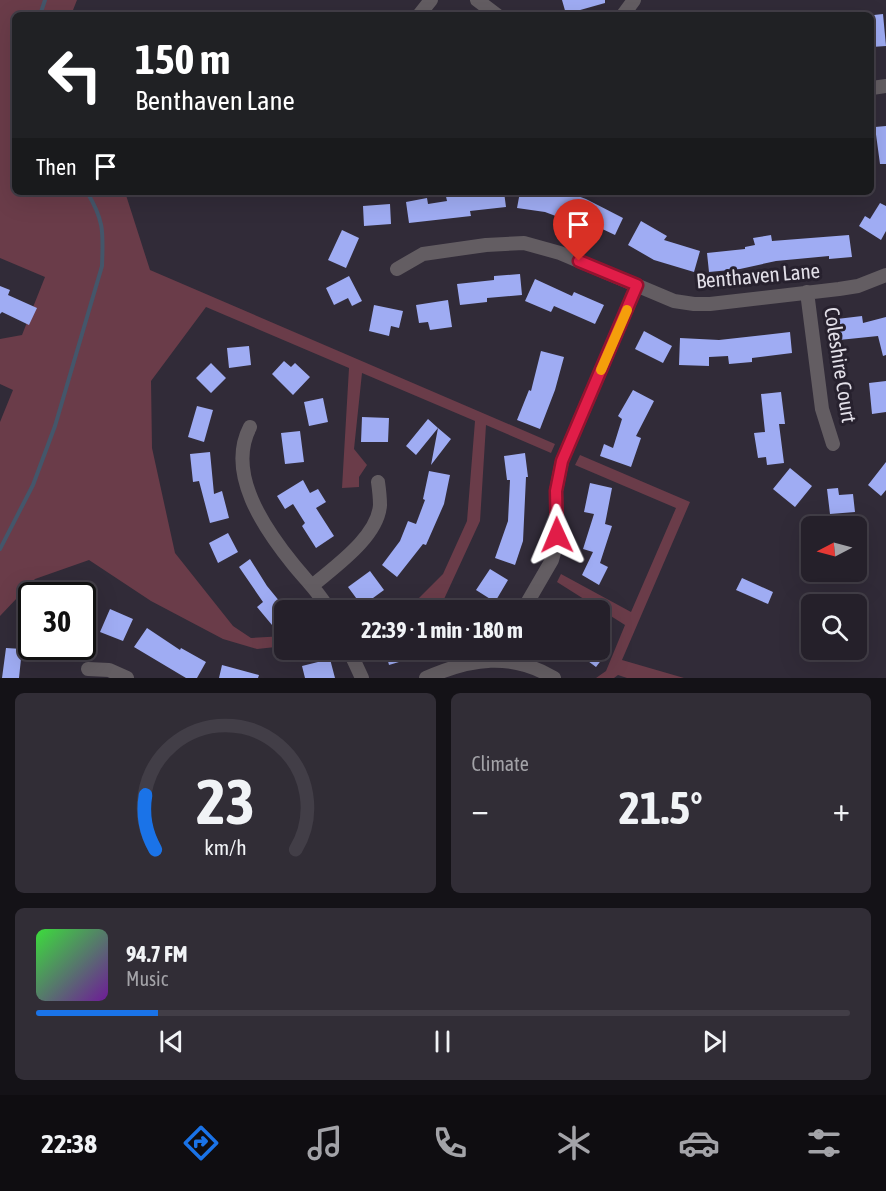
<!DOCTYPE html>
<meta charset="utf-8">
<style>
body{margin:0;font-family:"Asap Condensed",sans-serif;background:#312d36;color:#f1f3f6;height:100vh;display:flex;flex-direction:column;font-size:22px;white-space:nowrap}
*{box-sizing:border-box;margin:0}
p{font-size:20px;color:#a3a3a8}
.icon{flex:none;width:33px;height:33px;fill:none;stroke:currentColor;stroke-width:2;stroke-linecap:round;stroke-linejoin:round}
.map{position:relative;height:678px;overflow:hidden}
.side{display:flex;flex-direction:column;gap:15px;padding:15px;background:#141217;flex:1}
.side>*{flex:none}
.guide{position:absolute;left:12px;top:12px;width:862px;height:183px;border-radius:9px;box-shadow:0 6px 24px #0002,0 0 0 2px #423e47;background:#202124;color:#fff;overflow:hidden}
.needle{width:39px;rotate:264deg}
.tools{position:absolute;left:801px;top:516px;display:grid;gap:12px}
.tools a{display:grid;place-items:center;width:66px;height:66px;border-radius:9px;background:#25202a;box-shadow:0 6px 24px #0002,0 0 0 2px #423e47;font-size:30px}
.speed{position:absolute;left:18px;top:582px;display:flex;gap:12px;font-size:30px;font-weight:700;text-align:center}
.speed>*{display:grid;place-content:center;width:78px;height:78px;border-radius:50%;background:#25202a;box-shadow:0 6px 24px #0002,0 0 0 2px #423e47;line-height:1}
.speed .limit{border:3px solid #111;border-radius:9px;background:#fff;color:#111}
.pin{position:absolute;display:grid;place-items:center;width:51px;height:51px;color:#fff;margin:-62px -26px;border-radius:50% 50% 50% 0;rotate:-45deg;box-shadow:0 0 6px #0007}
.pin .icon{rotate:45deg}
.me{position:absolute;width:66px;margin:-33px;rotate:359deg;stroke-linejoin:round;filter:drop-shadow(0 0 4px #0008)}
.turn{display:flex;align-items:center;gap:21px;height:126px;padding:0 24px;font-size:27px}
.turn .icon{width:78px;height:78px;stroke-width:2.5}
.turn b{display:block;font-size:42px;line-height:51px}
.then{display:flex;align-items:center;height:57px;padding:0 24px;background:#0003;gap:12px;font-size:22px}
.big{font-size:45px;font-weight:700;line-height:1.1}
.side .tile{flex:1;display:flex;flex-direction:column;justify-content:center;gap:9px;min-width:0;padding:0 21px;border-radius:9px;background:#312d36}
.side .dial{align-items:center;gap:0}
.dial svg{height:156px;overflow:visible;fill:none;stroke:#423e47;stroke-width:7;stroke-linecap:round;text-anchor:middle}
.dial text{fill:#f1f3f6;stroke:none}
.song{display:flex;align-items:center;gap:18px}
.cover{width:72px;height:72px;border-radius:9px;background:linear-gradient(135deg,hsl(120 70% 55%),hsl(280 70% 35%))}
.played{height:6px;border-radius:3px;background:linear-gradient(90deg,#1a73e8 15%,#423e47 15%)}
.keys{display:flex;justify-content:space-around;direction:ltr}
.heat{display:flex;justify-content:space-between;align-items:center;font-size:33px;direction:ltr}
.side .tiles{flex:1;display:grid;gap:15px;grid-template-columns:1fr 1fr}
.tile:last-child{grid-column:span 2}
.trip{position:absolute;left:274px;top:600px;width:336px;height:60px;border-radius:9px;background:#25202a;box-shadow:0 6px 24px #0002,0 0 0 2px #423e47;font-weight:700;line-height:60px;text-align:center}
.menu{display:flex;height:96px;justify-content:space-around;align-items:center;background:#0f0d11;color:#a3a3a8}
.menu .icon{width:42px;height:42px}
.menu .active{color:#1a73e8}
.menu b{font-size:27px;color:#f1f3f6}
.map>svg:first-child{display:block}
</style>
<div class="map">
<svg width="886" height="678" viewBox="0 0 886 678">
<rect width="100%" height="100%" fill="#312b38"/>
<!-- green -->
<path fill="#6a3c49" d="M0,0H77L71,15H15V192H125L150,270L555,444L551,453L486,425L480,521L439,610H403L410,607L443,574L467,521L475,421L362,373L354,449L367,465L359,477V487L342,488L349,368L206,307L151,381L152,448L175,553L233,626L251,638L285,636V646L257,649L223,639L151,601L89,560L35,579L0,616V422L13,390L0,384V339L22,335L45,277L0,258Z
M580,455L690,502L622,660L684,678H627L618,675L614,678H596L606,671L625,625L557,582L561,574L631,612L676,508L575,465Z"/>
<g fill="none" stroke-linecap="round" stroke-linejoin="round">
<!-- stream -->
<path stroke="#44566a" stroke-width="4" d="M40,15L45,0
M0,549L33,485L55,426L102,266C103,233 105,222 87,192"/>
</g>
<!-- building -->
<path fill="#9facf3" d="M562,0H605V3L566,14Z
M883,14L886,46L872,47V25H875L874,15Z
M886,126V164H880L875,127Z
M445,192H504L506,207L470,211L471,216L409,223L406,202L427,198L428,204L447,201Z
M520,192H567L586,199L623,218L615,235L579,218L577,224L545,212L517,208Z
M880,203L886,206V231L881,240L859,226L865,216L870,219Z
M390,204L391,224L364,226L363,206Z
M641,221L667,236L664,240L700,251L694,272L654,260L628,245Z
M342,230L359,238L346,268L328,260Z
M771,235L772,241L849,235L852,257L829,259V256L776,261L740,269L709,272L707,253L745,249V247L755,245L753,238Z
M520,274L522,295L487,298V302L460,305L457,284L494,280V276Z
M349,276L362,301L352,306L348,298L334,305L326,288Z
M535,279L572,296L574,292L604,305L595,324L554,306L551,312L525,301Z
M0,286L10,290L8,295L37,308L29,325L2,312L0,314Z
M448,300L452,327L430,330L428,322L419,323L416,305Z
M374,305L403,311L399,328L391,326L389,336L369,331Z
M862,316L863,323L886,317V355L883,356L878,336L839,340L837,319Z
M644,331L672,346L663,363L635,349Z
M790,332L792,353L752,358V362L729,364L728,356L709,357V366L679,365L680,338L719,340Z
M249,346L251,365L229,368L227,348Z
M541,351L564,357L555,390L540,429L517,420L529,390L531,391Z
M284,361L291,367L295,363L310,377L293,395L272,374Z
M211,363L226,378L211,393L196,378Z
M886,381V412L872,414L869,383Z
M633,390L654,401L636,436L641,438L631,467L600,456L604,444L613,448L622,419L618,416Z
M781,392L785,424H779L784,463L767,465L766,457L758,458L754,433L765,432L761,394Z
M323,398L328,422L309,426L304,402Z
M197,406L213,410L204,442L188,437Z
M362,417L389,418L388,442H361Z
M428,419L438,428L416,455L406,446Z
M438,428L451,439L431,465Z
M300,431L304,462L285,464L281,433Z
M210,452L214,494L222,491L229,518L210,523L199,481L193,482L190,454Z
M525,453L528,477H526L523,541L515,565L495,558L508,521L510,480H507L504,456Z
M886,462V490L881,496L868,485Z
M790,468L812,486L795,507L773,489Z
M429,471L450,475L444,504L426,545L423,544L397,577L382,565L400,541L408,521L416,524L425,500L423,499Z
M303,480L310,493L318,489L326,502L316,508L334,536L316,548L302,526L305,523L293,504L285,509L277,496Z
M590,483L612,488L605,524L612,526L600,563L608,567L599,585L582,575L593,552L583,549L594,514L584,512Z
M838,488L839,495L853,494L855,512L830,514L827,489Z
M228,533L238,552L218,563L209,543Z
M250,559L267,586L285,608V624L277,631L257,607L263,602L239,567Z
M490,569L508,580L495,602L476,590Z
M370,571L384,590L362,606L348,587Z
M742,578L773,592L768,604L736,590Z
M90,590L97,611L82,616V592Z
M110,609L133,619L123,641L100,632Z
M32,616V639L20,628Z
M147,628L180,650L181,648L206,662L197,678H186L134,647Z
M6,648L22,649L19,678H2Z
M385,650H432V652L389,665Z
M573,650H609L596,667Z
M330,659L335,678H305L302,666Z
M222,665L259,675L258,678H219Z"/>
<g fill="none" stroke-linecap="round" stroke-linejoin="round">
<!-- street -->
<path stroke="#635d62" stroke-width="14" d="M477,0L497,15
M419,15L431,0
M623,15L634,0
M872,88L886,86
M397,269L423,254L486,245L524,243L560,253L674,301L694,304H710L839,289L858,286L886,275
M807,292L822,409L833,444
M250,427C226,473 264,528 293,564C305,579 320,593 329,610
M312,586C334,567 378,537 380,505C380,498 379,489 378,482
M523,610L552,560L557,542L556,491L562,461L637,285
M349,650L362,678
M88,669L109,670L127,678
M426,678C471,658 511,652 554,678"/>
</g>
<g fill="none" stroke-linecap="round" stroke-linejoin="round">
<defs>
<path id="route" d="M557,535L556,491L562,461L637,285L579,261"/>
</defs>
<!-- route casing -->
<use href="#route" stroke="#92132f" stroke-width="15"/>
<!-- route -->
<use href="#route" stroke="#e11d48" stroke-width="10"/>
<!-- slow -->
<path stroke="#f59e0b" stroke-width="10" d="M601,370L627,310"/>
</g>
<g text-anchor="middle" stroke-width="6" stroke-linejoin="round" paint-order="stroke">
<!-- street labels -->
<g font-size="21" fill="#e2dfe8" stroke="#27212e">
<text transform="translate(758 276) rotate(-5)" y="7">Benthaven Lane</text>
<text transform="translate(840 365) rotate(81)" y="7">Coleshire Court</text>
</g>
</g>
</svg>
<div class="tools">
<a><svg class="needle" viewBox="-14 -14 28 28"><path d="M0-13l5 13h-10z" fill="#e53935"/><path d="M0 13l5-13h-10z" fill="#a3a3a8"/></svg></a>
<a><svg class="icon" aria-label="search" viewBox="0 0 24 24"><circle cx="10" cy="10" r="6"/><path d="M15 15l6 6"/></svg></a>
</div>
<div class="speed"><div class="limit">30</div></div>
<div class="pin" style="left:579px;top:261px;background:#d93025"><svg class="icon" aria-label="arrive" viewBox="0 0 24 24"><path d="M6 21V4h12l-3 4 3 4H6"/></svg></div>
<svg class="me" style="left:557px;top:535px" viewBox="-20 -20 40 40"><path d="M0-17L14 15 0 8-14 15z" fill="#e11d48" stroke="#fff" stroke-width="4"/></svg>
<div class="trip">22:39 · 1 min · 180 m</div>
<div class="guide">
<div class="turn"><svg class="icon" aria-label="left" viewBox="0 0 24 24"><path d="M17 20v-9H6M10 6l-5 5 5 5"/></svg><div><b>150 m</b>Benthaven Lane</div></div>
<div class="then">Then<svg class="icon" aria-label="arrive" viewBox="0 0 24 24"><path d="M6 21V4h12l-3 4 3 4H6"/></svg></div>
</div>
</div>
<section class="side">
<div class="tiles">
<div class="tile dial"><svg viewBox="0 0 100 80">
<path d="M14 69A42 42 0 1 1 86 69"/>
<path d="M14 69A42 42 0 0 1 9 41" stroke="#1a73e8"/>
<text x="50" y="56" font-size="32" font-weight="700">23</text>
<text x="50" y="72" font-size="11">km/h</text>
</svg></div>
<div class="tile"><p>Climate</p>
<div class="heat"><a>−</a><b class="big">21.5°</b><a>+</a></div>
</div>
<div class="tile">
<div class="song"><i class="cover"></i><div><b>94.7 FM</b><p>Music</p></div></div>
<div class="played"></div>
<div class="keys"><svg class="icon" aria-label="previous" viewBox="0 0 24 24"><path d="M18 5L8 12l10 7zM5 5v14"/></svg><svg class="icon" aria-label="pause" viewBox="0 0 24 24"><path d="M8 5v14M16 5v14"/></svg><svg class="icon" aria-label="next" viewBox="0 0 24 24"><path d="M6 5l10 7-10 7zM19 5v14"/></svg></div>
</div>
</div>
</section>
<nav class="menu">
<b>22:38</b>
<svg class="icon active" aria-label="directions" viewBox="0 0 24 24"><path d="M12 3l9 9-9 9-9-9zM9 14v-3h6M13 9l2 2-2 2"/></svg>
<svg class="icon" aria-label="music" viewBox="0 0 24 24"><path d="M9 18V5l10-2v13"/><circle cx="6" cy="18" r="3"/><circle cx="16" cy="16" r="3"/></svg>
<svg class="icon" aria-label="phone" viewBox="0 0 24 24"><path d="M5 4h4l2 5-3 2q2 4 5 5l2-3 5 2v4C11 20 4 13 5 4z"/></svg>
<svg class="icon" aria-label="climate" viewBox="0 0 24 24"><path d="M12 3v18M4 7l16 10M4 17L20 7"/></svg>
<svg class="icon" aria-label="car" viewBox="0 0 24 24"><path d="M5 17H2v-5l4-1 3-4h7l3 4 3 1v5h-3M9 17h6M6 11h13"/><circle cx="7" cy="17" r="2"/><circle cx="17" cy="17" r="2"/></svg>
<svg class="icon" aria-label="filters" viewBox="0 0 24 24"><path d="M4 7h16M4 17h16"/><circle cx="9" cy="7" r="2"/><circle cx="15" cy="17" r="2"/></svg>
</nav>
